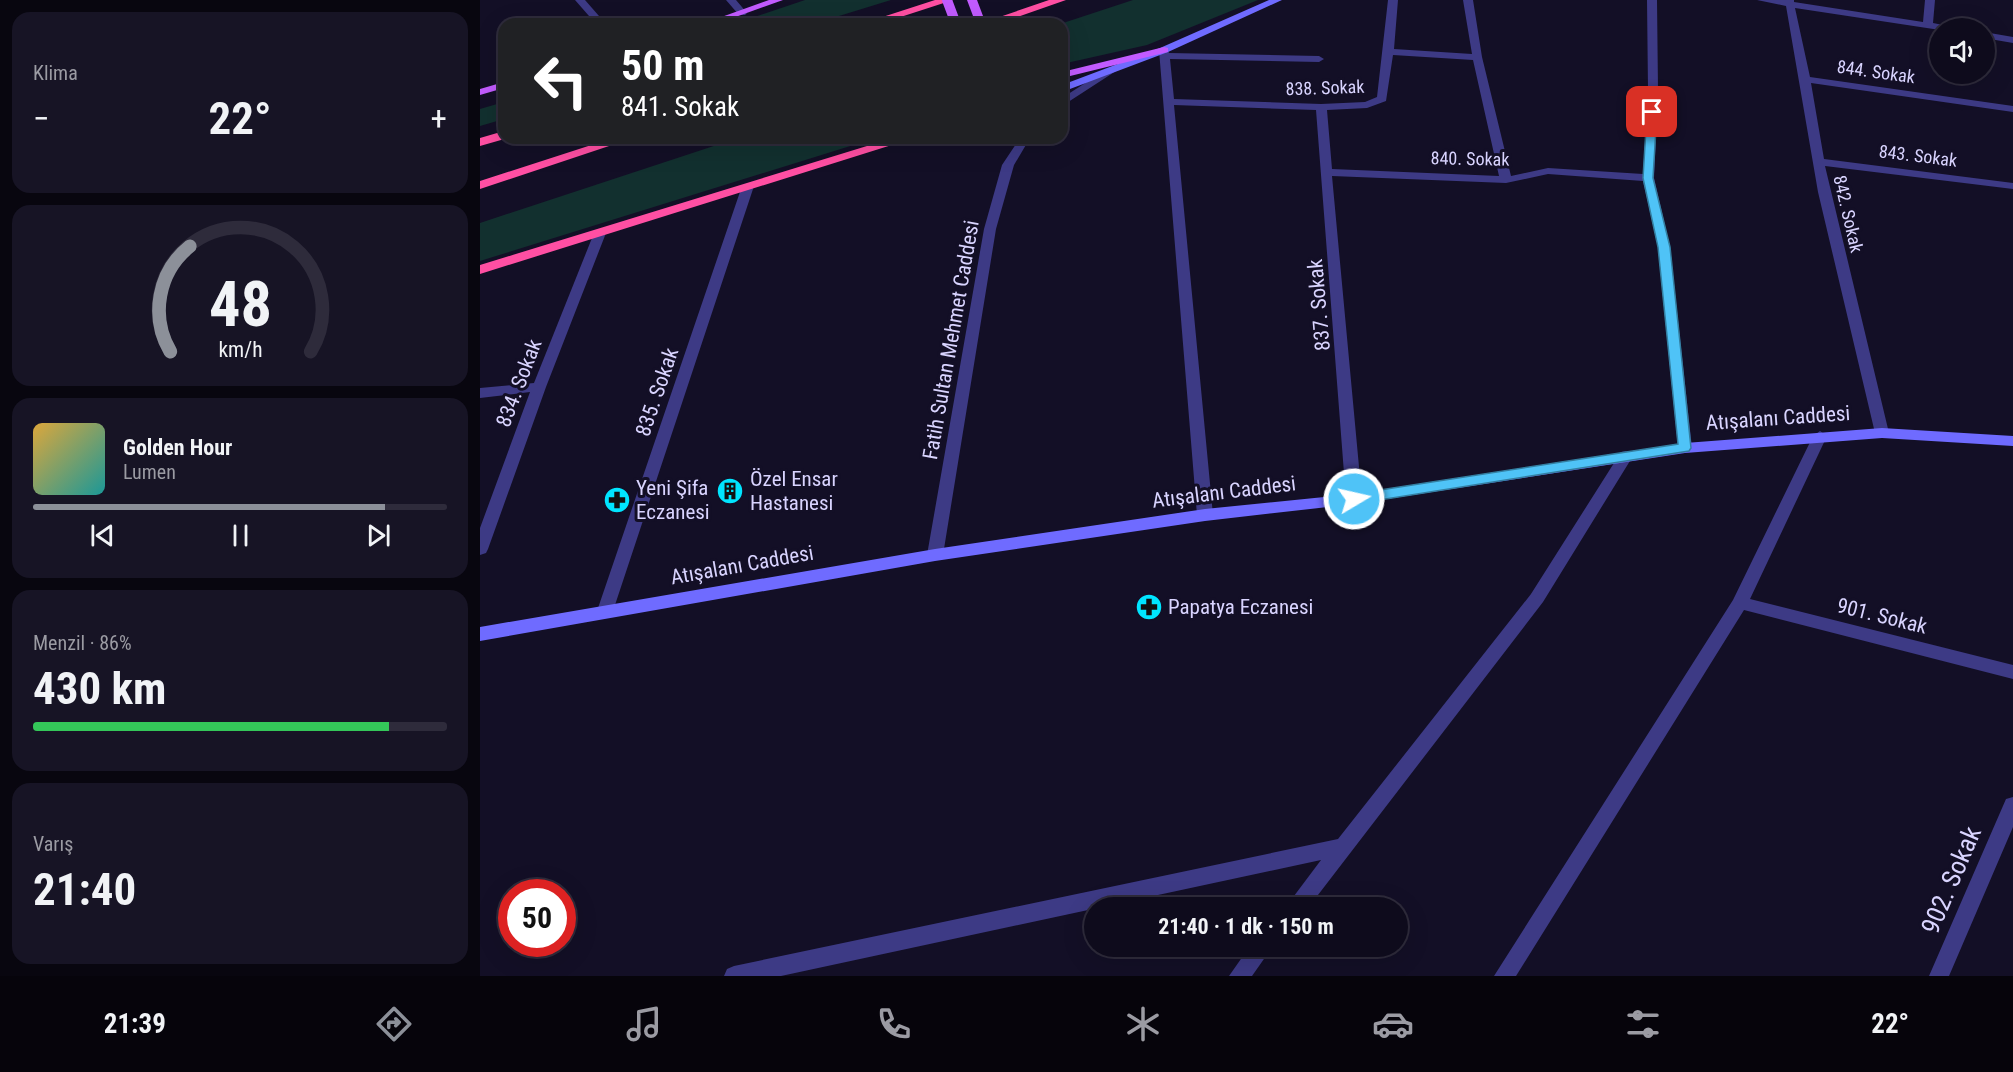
<!DOCTYPE html>
<html lang="tr">
<meta charset="utf-8">
<style>
body{margin:0;font-family:"Roboto Condensed",sans-serif;background:#171425;color:#f1f3f6;height:100vh;display:flex;flex-direction:column;font-size:22px;white-space:nowrap}
*{box-sizing:border-box;margin:0}
p{font-size:20px;color:#9b9ba3}
.icon{flex:none;width:33px;height:33px;fill:none;stroke:currentColor;stroke-width:2;stroke-linecap:round;stroke-linejoin:round}
.map{position:relative;flex:1;overflow:hidden}
.side{display:flex;flex-direction:column;gap:12px;padding:12px;background:#08060f;width:480px}
.side>*{flex:none}
.hud{position:absolute;left:18px;top:18px;width:570px;height:126px;border-radius:18px;box-shadow:0 6px 24px #0002,0 0 0 2px #2e2b3b;background:#202124;color:#fff;overflow:hidden}
.buttons{position:absolute;left:1449px;top:18px;display:grid;gap:12px}
.buttons a{display:grid;place-items:center;width:66px;height:66px;border-radius:50%;background:#0e0b1c;box-shadow:0 6px 24px #0002,0 0 0 2px #2e2b3b;font-size:30px}
.speed{position:absolute;left:18px;top:879px;display:flex;gap:12px;font-size:30px;font-weight:700;text-align:center}
.speed>*{display:grid;place-content:center;width:78px;height:78px;border-radius:50%;background:#0e0b1c;box-shadow:0 6px 24px #0002,0 0 0 2px #2e2b3b;line-height:1}
.speed .limit{border:9px solid #d22;background:#fff;color:#111}
.pin{position:absolute;display:grid;place-items:center;width:51px;height:51px;color:#fff;margin:-26px;border-radius:12px;box-shadow:0 3px 9px #0006}
.me{position:absolute;width:66px;margin:-33px;rotate:81deg;stroke-linejoin:round;filter:drop-shadow(0 0 4px #0008)}
.turn{display:flex;align-items:center;gap:21px;height:126px;padding:0 24px;font-size:27px}
.turn .icon{width:78px;height:78px;stroke-width:2.5}
.turn b{display:block;font-size:42px;line-height:51px}
.big{font-size:45px;font-weight:700;line-height:1.1}
.side .card{flex:1;display:flex;flex-direction:column;justify-content:center;gap:9px;min-width:0;padding:0 21px;border-radius:18px;background:#171425}
.side .dial{align-items:center;gap:0}
.dial svg{height:156px;overflow:visible;fill:none;stroke:#2e2b3b;stroke-width:7;stroke-linecap:round;text-anchor:middle}
.dial text{fill:#f1f3f6;stroke:none}
.song{display:flex;align-items:center;gap:18px}
.cover{width:72px;height:72px;border-radius:9px;background:linear-gradient(135deg,hsl(40 70% 55%),hsl(180 70% 35%))}
.played{height:6px;border-radius:3px;background:linear-gradient(90deg,#8c9099 85%,#2e2b3b 85%)}
.keys{display:flex;justify-content:space-around;direction:ltr}
.heat{display:flex;justify-content:space-between;align-items:center;font-size:33px;direction:ltr}
.charge{height:9px;border-radius:4px;background:linear-gradient(90deg,#34c759 86%,#2e2b3b 0)}
.trip{position:absolute;left:604px;top:897px;width:324px;height:60px;border-radius:30px;background:#0e0b1c;box-shadow:0 6px 24px #0002,0 0 0 2px #2e2b3b;font-weight:700;line-height:60px;text-align:center}
.menu{display:flex;height:96px;justify-content:space-around;align-items:center;background:#06040b;color:#9b9ba3}
.menu .icon{width:42px;height:42px}
.menu .current{color:#8c9099}
.menu b{font-size:27px;color:#f1f3f6}
main{display:flex;flex:1;min-height:0}
.map>svg:first-child{display:block}
</style>
<main>
<section class="side">
<div class="card"><p>Klima</p>
<div class="heat"><a>−</a><b class="big">22°</b><a>+</a></div>
</div>
<div class="card dial"><svg viewBox="0 0 100 80">
<path d="M14 69A42 42 0 1 1 86 69"/>
<path d="M14 69A42 42 0 0 1 24 15" stroke="#8c9099"/>
<text x="50" y="56" font-size="32" font-weight="700">48</text>
<text x="50" y="72" font-size="11">km/h</text>
</svg></div>
<div class="card">
<div class="song"><i class="cover"></i><div><b>Golden Hour</b><p>Lumen</p></div></div>
<div class="played"></div>
<div class="keys"><svg class="icon" aria-label="previous" viewBox="0 0 24 24"><path d="M18 5L8 12l10 7zM5 5v14"/></svg><svg class="icon" aria-label="pause" viewBox="0 0 24 24"><path d="M8 5v14M16 5v14"/></svg><svg class="icon" aria-label="next" viewBox="0 0 24 24"><path d="M6 5l10 7-10 7zM19 5v14"/></svg></div>
</div>
<div class="card"><p>Menzil · 86%</p><b class="big">430 km</b><div class="charge"></div></div>
<div class="card"><p>Varış</p><b class="big">21:40</b></div>
</section>
<div class="map">
<svg width="1533" height="976" viewBox="0 0 1533 976">
<rect width="100%" height="100%" fill="#130f26"/>
<!-- green -->
<path fill="#12302f" d="M325,0H411L333,24H254Z
M653,0H778L667,45L582,64V24H580Z
M24,102V119L0,126V109Z
M258,138H396L0,261V223Z"/>
<g fill="none" stroke-linecap="round" stroke-linejoin="round">
<!-- street -->
<path fill="#3d3a85" fill-rule="evenodd" d="M95,0H105L126,24H116Z
M246,0H256L267,13L265,15H259Z
M908,0H918L914,49L992,54L983,0H993L1002,57L1031,176L1068,168L1163,174L1168,90L1167,0H1177L1178,90L1174,178L1190,247L1212,448L1205,453L1198,448L1178,247L1163,181L1068,174L1026,183L852,176L882,499L879,503H869L866,499L836,110L694,105L733,515L730,519H720L717,515L679,50L684,47L688,48L689,53L839,56L844,59L839,62L690,59L694,99L841,104L885,102L897,97ZM913,55L993,60L1019,176L852,169L847,110L887,108L906,101Z
M1277,0H1314V2L1443,22L1445,0H1455L1453,23L1468,26L1469,28L1460,30L1315,8L1330,77L1533,106V112L1331,83L1344,159L1533,183V189L1345,166L1409,433L1407,436H1397L1395,433L1338,192L1306,6Z
M1504,32L1533,37V43L1504,38Z
M627,69L636,71L582,106V98Z
M540,138H550L534,165L516,229L463,555L461,559H449L447,555L504,229L522,165Z
M268,183L274,186L133,611L131,616H119L117,611L262,186Z
M120,229L126,233L66,387L8,549L6,553L0,555V528L50,392L0,398V388L54,383L114,233Z
M1340,431L1347,436L1270,599L1533,665V679L1264,610L1036,976H1014L1253,600L1333,436Z
M1146,451L1153,456L1063,602L828,908H805L841,860L301,976H244L247,969L254,966L858,839L1051,594L1141,452Z
M1533,797V827L1469,976H1449L1526,799Z
M770,946H793L772,976H749Z"/>
<!-- secondary -->
<path fill="#6f6bff" fill-rule="evenodd" d="M789,0H802L688,52L582,92V85L680,48Z
M1402,428L1533,436V446L1402,438L1205,453L874,504L725,521L455,561L0,641V627L455,549L725,509L874,494L1205,443Z"/>
<!-- primary -->
<path fill="#c25bff" fill-rule="evenodd" d="M289,0H303L236,24H222Z
M487,0H497L506,24H496Z
M684,47L688,48V52L582,78V72Z
M24,82V88L0,95V89Z"/>
<!-- highway -->
<path fill="#ff4fa3" fill-rule="evenodd" d="M455,0H473L399,24H381Z
M569,0H586L517,24H499Z
M24,131V138H28L0,146V138Z
M133,138H153L0,189V181Z
M413,138H434L0,274V265Z"/>
<!-- primary-bridge -->
<path stroke="#c25bff" stroke-width="10" d="M467,0L476,24"/>
</g>
<!-- route -->
<path fill="#4fc3f7" stroke="#337fa1" stroke-width="1.5" d="M1172,109L1177,112L1173,178L1190,247L1211,448L1209,451L874,504L869,503L867,499L874,494L1198,444L1178,247L1163,178L1167,112Z"/>
<!-- icons -->
<defs>
<symbol id="building-disc" viewBox="-11 -11 22 22"><circle r="9.5" fill="#00e5ff" stroke="#130f26"/><path d="M-4-6H4V6H1V3H-1V6H-4ZM-2.5-4.3h1.7v1.8h-1.7ZM.8-4.3h1.7v1.8H.8ZM-2.5-1h1.7V.8h-1.7ZM.8-1h1.7V.8H.8Z" fill="#111"/></symbol>
<symbol id="pharmacy-disc" viewBox="-11 -11 22 22"><circle r="9.5" fill="#00e5ff" stroke="#130f26"/><path d="M-2-6h4v4h4v4h-4v4h-4v-4h-4v-4h4Z" fill="#111"/></symbol>
</defs>
<g fill-rule="evenodd">
<use href="#building-disc" x="235" y="476" width="30" height="30"/>
<use href="#pharmacy-disc" x="122" y="485" width="30" height="30"/>
<use href="#pharmacy-disc" x="654" y="592" width="30" height="30"/>
</g>
<g text-anchor="middle" stroke-width="6" stroke-linejoin="round" paint-order="stroke">
<!-- far-street labels -->
<g font-size="18" fill="#d9d4ff" stroke="#130f26">
<text transform="translate(1396 72) rotate(8)" y="6">844. Sokak</text>
<text transform="translate(845 88) rotate(-2)" y="6">838. Sokak</text>
<text transform="translate(1438 156) rotate(7)" y="6">843. Sokak</text>
<text transform="translate(990 159) rotate(1)" y="6">840. Sokak</text>
<text transform="translate(1368 214) rotate(77)" y="6">842. Sokak</text>
</g>
<!-- street labels -->
<g font-size="21" fill="#d9d4ff" stroke="#130f26">
<text transform="translate(839 305) rotate(-95)" y="7">837. Sokak</text>
<text transform="translate(471 340) rotate(-80)" y="7">Fatih Sultan Mehmet Caddesi</text>
<text transform="translate(39 383) rotate(-69)" y="7">834. Sokak</text>
<text transform="translate(177 392) rotate(-71)" y="7">835. Sokak</text>
<text transform="translate(1298 418) rotate(-4)" y="7">Atışalanı Caddesi</text>
<text transform="translate(744 492) rotate(-7)" y="7">Atışalanı Caddesi</text>
<text transform="translate(262 565) rotate(-10)" y="7">Atışalanı Caddesi</text>
<text transform="translate(1402 616) rotate(14)" y="7">901. Sokak</text>
</g>
<!-- poi labels -->
<g font-size="21" fill="#d9d4ff" stroke="#130f26" text-anchor="start">
<text x="270" y="486">Özel Ensar<tspan x="270" dy="24">Hastanesi</tspan></text>
<text x="156" y="495">Yeni Şifa<tspan x="156" dy="24">Eczanesi</tspan></text>
<text x="688" y="614">Papatya Eczanesi</text>
</g>
<!-- near-street labels -->
<g font-size="26" fill="#d9d4ff" stroke="#130f26">
<text transform="translate(1471 880) rotate(-67)" y="9">902. Sokak</text>
</g>
</g>
</svg>
<div class="buttons">
<a><svg class="icon" aria-label="sound" viewBox="0 0 24 24"><path d="M4 9h4l5-4v14l-5-4H4zM17 9q2 3 0 6"/></svg></a>
</div>
<div class="speed"><div class="limit">50</div></div>
<div class="pin" style="left:1172px;top:112px;background:#d93025"><svg class="icon" aria-label="arrive" viewBox="0 0 24 24"><path d="M6 21V4h12l-3 4 3 4H6"/></svg></div>
<svg class="me" style="left:874px;top:499px" viewBox="-20 -20 40 40"><circle r="17" fill="#4fc3f7" stroke="#fff" stroke-width="3"/><path d="M0-11L8 9 0 5-8 9z" fill="#fff"/></svg>
<div class="trip">21:40 · 1 dk · 150 m</div>
<div class="hud">
<div class="turn"><svg class="icon" aria-label="left" viewBox="0 0 24 24"><path d="M17 20v-9H6M10 6l-5 5 5 5"/></svg><div><b>50 m</b>841. Sokak</div></div>
</div>
</div>
</main>
<nav class="menu">
<b>21:39</b>
<svg class="icon current" aria-label="directions" viewBox="0 0 24 24"><path d="M12 3l9 9-9 9-9-9zM9 14v-3h6M13 9l2 2-2 2"/></svg>
<svg class="icon" aria-label="music" viewBox="0 0 24 24"><path d="M9 18V5l10-2v13"/><circle cx="6" cy="18" r="3"/><circle cx="16" cy="16" r="3"/></svg>
<svg class="icon" aria-label="phone" viewBox="0 0 24 24"><path d="M5 4h4l2 5-3 2q2 4 5 5l2-3 5 2v4C11 20 4 13 5 4z"/></svg>
<svg class="icon" aria-label="climate" viewBox="0 0 24 24"><path d="M12 3v18M4 7l16 10M4 17L20 7"/></svg>
<svg class="icon" aria-label="car" viewBox="0 0 24 24"><path d="M5 17H2v-5l4-1 3-4h7l3 4 3 1v5h-3M9 17h6M6 11h13"/><circle cx="7" cy="17" r="2"/><circle cx="17" cy="17" r="2"/></svg>
<svg class="icon" aria-label="filters" viewBox="0 0 24 24"><path d="M4 7h16M4 17h16"/><circle cx="9" cy="7" r="2"/><circle cx="15" cy="17" r="2"/></svg>
<b>22°</b>
</nav>
